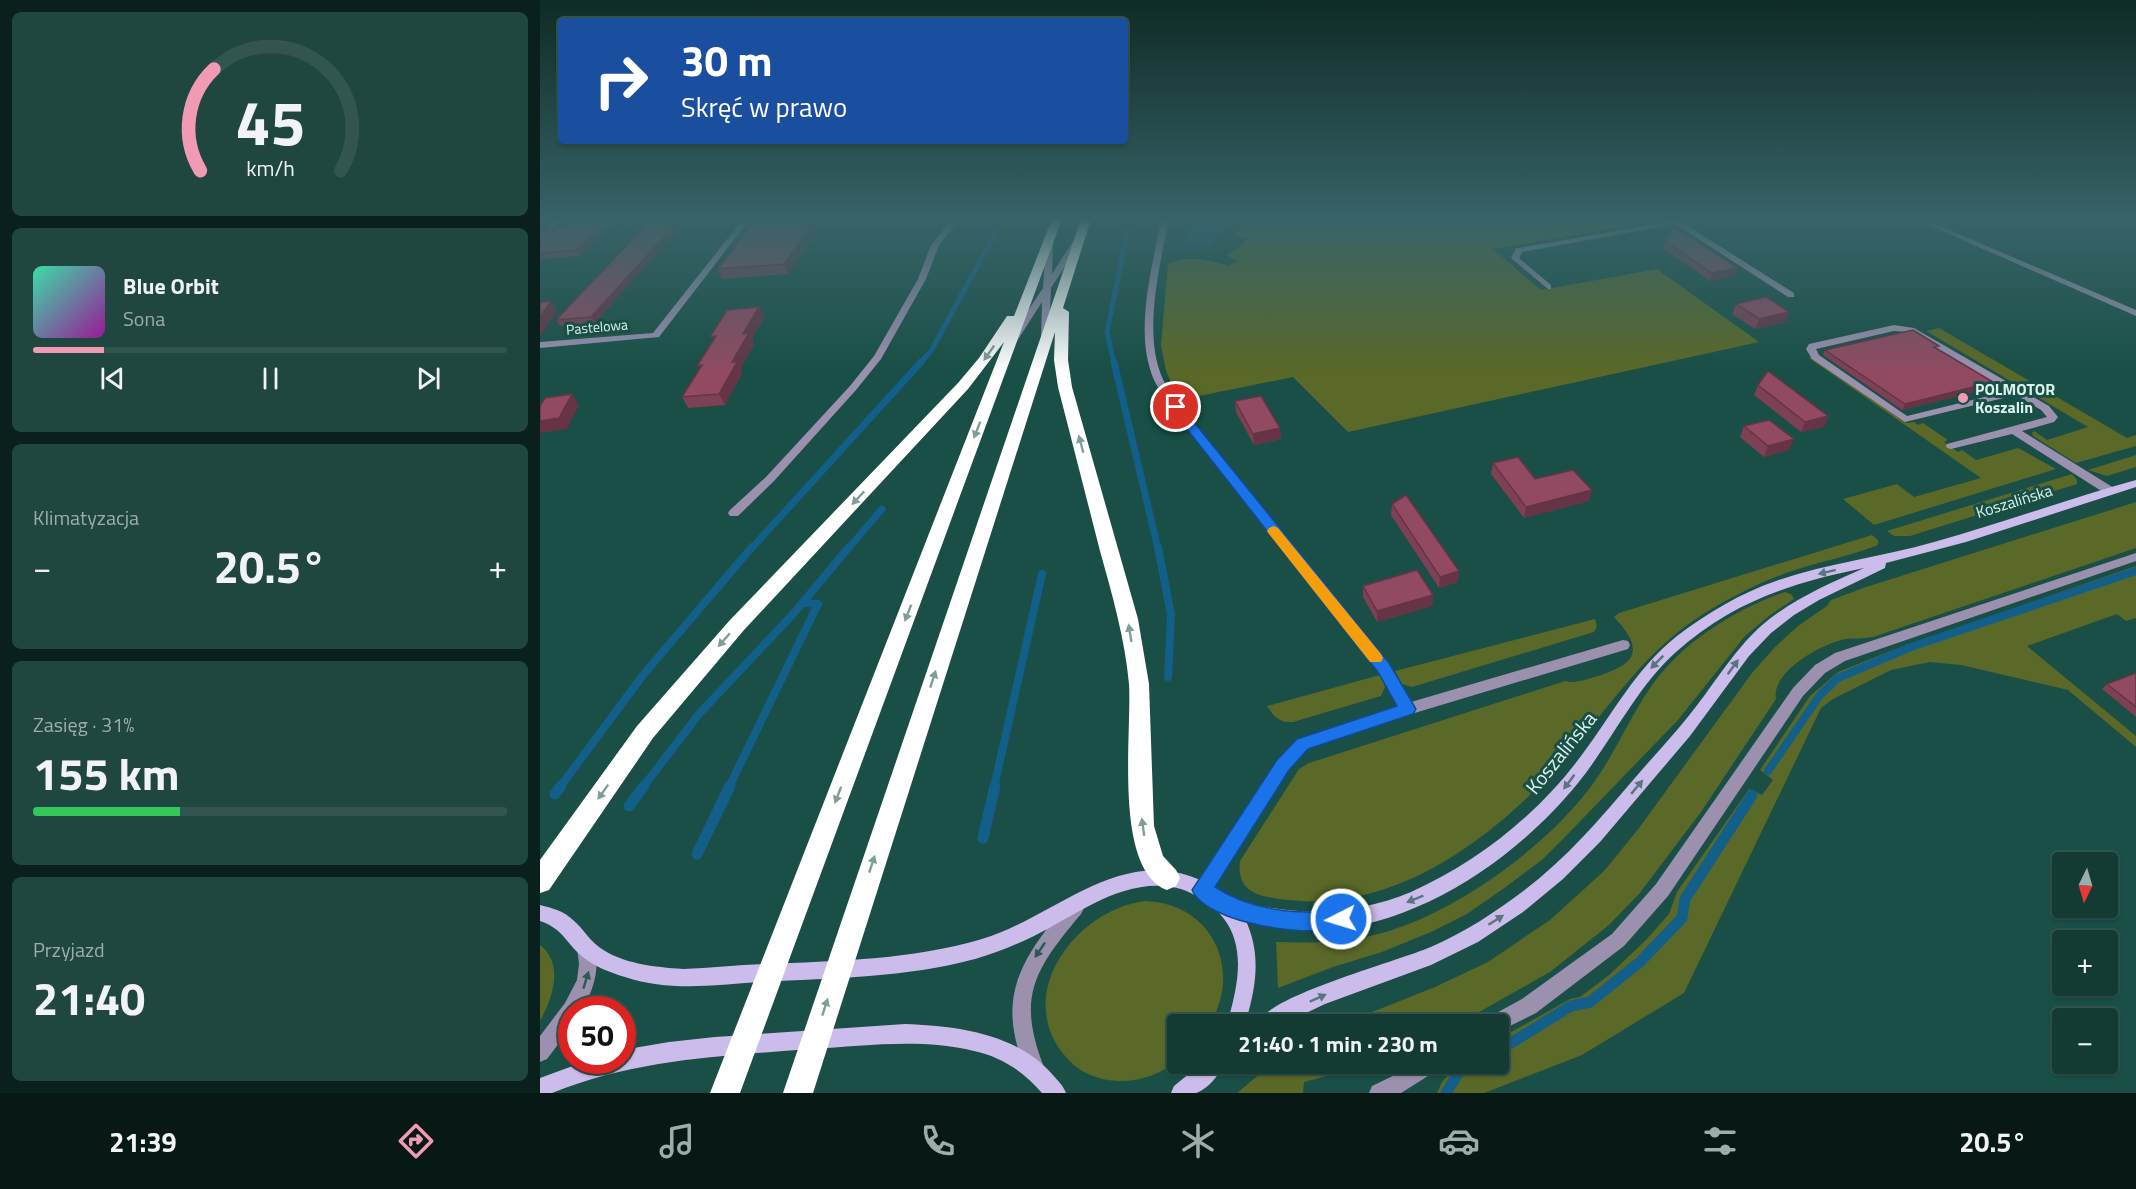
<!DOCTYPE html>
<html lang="pl">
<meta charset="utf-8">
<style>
body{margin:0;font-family:"Titillium Web",sans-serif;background:#204640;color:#f1f3f6;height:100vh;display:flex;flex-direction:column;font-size:22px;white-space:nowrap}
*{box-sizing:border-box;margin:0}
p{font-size:20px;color:#9dadac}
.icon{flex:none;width:33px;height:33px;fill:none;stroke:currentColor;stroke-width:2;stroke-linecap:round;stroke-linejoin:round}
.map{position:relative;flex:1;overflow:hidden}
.panel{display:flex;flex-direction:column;gap:12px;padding:12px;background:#0a201d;width:540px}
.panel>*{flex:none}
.hud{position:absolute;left:18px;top:18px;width:570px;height:126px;border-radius:6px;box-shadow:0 2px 4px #0004,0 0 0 2px #32554f;background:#1a4fa0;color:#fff;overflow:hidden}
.needle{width:39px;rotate:185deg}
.buttons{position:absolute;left:1512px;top:852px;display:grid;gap:12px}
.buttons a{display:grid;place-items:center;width:66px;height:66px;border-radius:6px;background:#133b34;box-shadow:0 2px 4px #0004,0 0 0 2px #32554f;font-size:30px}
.speed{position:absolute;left:18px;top:996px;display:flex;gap:12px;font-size:30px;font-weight:700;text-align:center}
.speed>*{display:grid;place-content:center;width:78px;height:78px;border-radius:50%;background:#133b34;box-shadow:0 2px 4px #0004,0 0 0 2px #32554f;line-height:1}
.speed .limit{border:9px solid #d22;background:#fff;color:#111}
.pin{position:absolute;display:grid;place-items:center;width:51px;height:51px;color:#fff;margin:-26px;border:3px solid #fff;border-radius:50%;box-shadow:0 2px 6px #0007}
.me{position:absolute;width:66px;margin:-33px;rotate:265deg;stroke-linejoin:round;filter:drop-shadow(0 0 4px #0008)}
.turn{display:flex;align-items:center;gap:21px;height:126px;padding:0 24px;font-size:27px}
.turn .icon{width:78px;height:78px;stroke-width:2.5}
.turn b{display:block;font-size:42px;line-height:51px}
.big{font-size:45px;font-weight:700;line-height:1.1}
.panel .tile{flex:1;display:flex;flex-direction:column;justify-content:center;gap:9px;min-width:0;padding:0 21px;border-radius:9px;background:#204640}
.panel .dial{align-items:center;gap:0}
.dial svg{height:156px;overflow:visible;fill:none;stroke:#32554f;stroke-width:7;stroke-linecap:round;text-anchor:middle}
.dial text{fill:#f1f3f6;stroke:none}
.song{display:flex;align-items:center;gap:18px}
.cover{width:72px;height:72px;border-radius:9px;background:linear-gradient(135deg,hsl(160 70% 55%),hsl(300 70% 35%))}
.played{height:6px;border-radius:3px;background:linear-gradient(90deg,#f19ab4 15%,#32554f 15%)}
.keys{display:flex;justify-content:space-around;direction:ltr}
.heat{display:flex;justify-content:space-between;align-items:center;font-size:33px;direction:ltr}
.charge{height:9px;border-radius:4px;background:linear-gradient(90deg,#34c759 31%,#32554f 0)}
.trip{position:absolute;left:627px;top:1014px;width:342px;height:60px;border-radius:6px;background:#133b34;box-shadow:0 2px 4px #0004,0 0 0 2px #32554f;font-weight:700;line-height:60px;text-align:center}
.dock{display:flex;height:96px;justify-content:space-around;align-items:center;background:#081815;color:#9dadac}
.dock .icon{width:42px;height:42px}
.dock .current{color:#f19ab4}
.dock b{font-size:27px;color:#f1f3f6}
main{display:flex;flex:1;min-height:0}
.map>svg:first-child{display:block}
</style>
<main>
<section class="panel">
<div class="tile dial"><svg viewBox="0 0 100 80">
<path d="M14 69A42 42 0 1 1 86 69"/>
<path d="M14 69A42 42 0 0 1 21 17" stroke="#f19ab4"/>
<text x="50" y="56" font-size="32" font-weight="700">45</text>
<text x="50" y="72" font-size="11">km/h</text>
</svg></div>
<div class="tile">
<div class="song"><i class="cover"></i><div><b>Blue Orbit</b><p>Sona</p></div></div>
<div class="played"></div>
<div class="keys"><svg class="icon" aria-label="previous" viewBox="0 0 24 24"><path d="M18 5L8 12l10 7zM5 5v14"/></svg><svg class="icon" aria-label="pause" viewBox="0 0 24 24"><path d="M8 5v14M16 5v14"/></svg><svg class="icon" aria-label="next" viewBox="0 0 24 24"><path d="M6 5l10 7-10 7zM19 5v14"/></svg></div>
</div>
<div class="tile"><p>Klimatyzacja</p>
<div class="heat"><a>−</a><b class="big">20.5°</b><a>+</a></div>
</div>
<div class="tile"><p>Zasięg · 31%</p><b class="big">155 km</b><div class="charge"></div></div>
<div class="tile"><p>Przyjazd</p><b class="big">21:40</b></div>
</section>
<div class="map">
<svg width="1596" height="1093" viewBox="0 0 1596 1093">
<rect width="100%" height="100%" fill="#194f46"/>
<!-- green -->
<path fill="#5a6828" d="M710,219H1128L953,249L1001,290L1117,269L1219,342L808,432L753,377L639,400L626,371L621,345L628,264C647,255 668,260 688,266L698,261L686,255L701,246L708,238L694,235Z
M1399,328L1587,438L1596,435V446L1536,463L1493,436L1492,433L1494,431L1507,440L1548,427L1386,331Z
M1271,357L1367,423L1374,422L1378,425L1383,423L1408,440L1404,442L1418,452L1422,450L1436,460L1478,448L1516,469L1334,525L1303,499L1357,484L1374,497L1441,478L1269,358Z
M1596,455V467L1567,476L1548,470Z
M1532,474L1537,480V484L1370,536H1354L1347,531Z
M1596,502V548L1333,637C1324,639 1314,638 1305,639C1282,644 1231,671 1236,699L1161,812L1099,894L1069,925L1010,972L918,1024H802L895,987L948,962L1010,920L1065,870L1099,828L1212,673L1235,647L1258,626L1287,606L1291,600L1326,587Z
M1332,535L1338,540V545C1308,557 1276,562 1246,573C1212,586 1180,602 1150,623C1099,659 1065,713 1024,759C957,836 856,913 748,900C722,897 696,894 700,861L759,769L769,763L1025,681C1037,684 1046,679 1058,676C1098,663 1104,649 1074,617L1079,613Z
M1596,566V618L1586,621L1577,614L1487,646L1596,736V747L1528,690L1421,665L1390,662L1351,670L1293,699L1281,708L1144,993L1042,1055L944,1093H897L902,1082L918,1064H958L959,1039L1030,999L1040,997L1069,975L1106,940L1129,914L1137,892L1209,789L1222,795L1233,780L1220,770L1270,696L1298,672L1348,652Z
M1245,592L1251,594L1254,599L1230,615L1205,636L1138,720L1024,838L1003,859L963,889L927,914L891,932L842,952L793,967L738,988L736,942C768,943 799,943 830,936C907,919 1002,851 1049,789C1073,758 1088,720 1110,688C1141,643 1193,610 1245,592Z
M1055,619L1057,626L1054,632L872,687L862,684L855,671Z
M840,675L845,687L841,696L753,722C740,723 734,717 727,706Z
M605,901C671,903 703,968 670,1024H638L637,1061C621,1074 599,1082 577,1081C557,1080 538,1072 525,1056C473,995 535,910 605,901Z
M0,945C25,964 12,999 0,1021Z
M732,1064H832L764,1082L763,1093H697Z"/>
<!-- water -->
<path fill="#125f8a" d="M647,219H697L669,245H645Z"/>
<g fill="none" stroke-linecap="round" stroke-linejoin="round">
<!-- stream-far3 -->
<path stroke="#125f8a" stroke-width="5" d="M379,364L391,351L463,219
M574,364L567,332L590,219"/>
<!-- stream-far2 -->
<path stroke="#125f8a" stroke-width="7" d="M574,362L618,549
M211,549L381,362
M308,549L342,509"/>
<!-- stream-far1 -->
<path stroke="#125f8a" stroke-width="8" d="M618,547L631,615L628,677
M1228,771L1280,695L1298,678L1371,647L1596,571
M20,787L103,675L212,547
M103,787L159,714L254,613L309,547
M189,787L278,604L264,603
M454,787L502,574"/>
<!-- stream -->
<path stroke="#125f8a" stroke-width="11" d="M15,794L21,786
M89,806L104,786
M443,838L455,786
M157,854L190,786
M958,1051L1031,1006L1050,1002L1100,962L1142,918L1145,899L1212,795
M906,1093L919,1072L937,1064"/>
<!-- lane -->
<path fill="#9b91af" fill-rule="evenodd" d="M412,219H420L399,245L386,279L341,359L316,390L234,481L198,516H190L188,513L190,510L226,477L310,386L334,356L378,279L391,245Z
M621,219H629C620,264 605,325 619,369C623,383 632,394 640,405L849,664L871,702L1083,640L1088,641L1090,645L1088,649L868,715L768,749L748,770L668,895L662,897L656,895L654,889L656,883L738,760L758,740L859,706L839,672L632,409C624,397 614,384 610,369C596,324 613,264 621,219Z
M506,241L513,243L512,274L533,241L540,243L511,288L509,338L505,341L501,338L502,302L477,341H471L469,339L503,288Z
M1354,325L1374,328L1509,406L1518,417L1514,422L1482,431L1574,488L1576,491L1574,494H1566L1472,434L1411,449L1407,448L1406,446L1407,444L1507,417L1501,410L1476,395L1365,422L1272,359L1266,349L1269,344ZM1354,331L1369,332L1469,391L1367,416L1279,355L1276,349Z
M1596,553V561L1305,661L1285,673L1263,696L1128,896L1084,946L996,1013L958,1032V1024H947L949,1017L982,999L1072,934L1116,884L1253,688L1275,665L1295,653Z
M535,900L541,902L544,908L541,914C495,969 476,996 504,1067L501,1074L494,1077L487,1074C463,1016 468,980 506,930C514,919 523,905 535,900Z
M46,938L52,941C62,965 54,987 43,1010H32V1026L7,1059L0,1062V1036L25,1003L37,980L39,964L37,947L40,941Z
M873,1064H899L896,1071L861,1093H829L832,1086L857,1074Z"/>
<!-- street -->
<path fill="#9b91af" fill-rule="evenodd" d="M16,219H24L0,238V232Z
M203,219H210L119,337L0,348V342L113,333Z
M1144,219H1160V221L1143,223L1254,293V297H1248L1135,224L982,252L979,258L1011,285V289H1008L971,258L976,248H979Z
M1375,219H1384L1596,310V316Z"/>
<!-- secondary -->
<path fill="#ccbceb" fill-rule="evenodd" d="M1596,480V487L1426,542L1346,563L1345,568L1279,600L1254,615L1231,633L1209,656L1150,736L1060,842L1023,879L983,912L938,942L891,965L785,1004L743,1024H717C728,995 860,961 893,946C925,932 954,913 982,892C1025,860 1059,820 1094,779C1111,759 1130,739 1147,718C1172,688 1192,652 1221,626C1251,600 1288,584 1324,568C1251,583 1192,602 1136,652C1095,689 1072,741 1038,783C978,857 879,926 781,930C755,931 730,926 705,919C722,954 716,988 705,1024H687C700,979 710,932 665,901C657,896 647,890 637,888C585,876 538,914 494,936C475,945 456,953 435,959C365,978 292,978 220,982C174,985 130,992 85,977C71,973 56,967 44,958C26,944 24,929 0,921V905C12,908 24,911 33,920C43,928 48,939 59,947C82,964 115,967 143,969C170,968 197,965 224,964C297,961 371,960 442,939C500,922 552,872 614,870C632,869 653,876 669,884C676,888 682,894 689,898C695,901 705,902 712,904C764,917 822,913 871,892C938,862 998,814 1041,756C1072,715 1096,668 1137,636C1167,613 1201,593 1236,581C1287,563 1342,557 1394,542C1462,523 1528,499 1596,480Z
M365,1024C416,1026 476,1033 512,1074C518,1081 523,1085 526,1093H502C484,1072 462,1057 434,1051C380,1038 325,1046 271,1049C181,1056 97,1059 12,1093H0V1078L49,1060H82V1050L129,1042L175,1037Z
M661,1064H684C680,1074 667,1090 656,1093C650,1093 638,1093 631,1093L634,1086Z"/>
<!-- highway -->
<path fill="#fff" fill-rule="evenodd" d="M512,219H522L200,1093H170L464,342L428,389L204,630L113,738L9,890L0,893V860L97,726L190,620L418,383L439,358L467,316H474Z
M541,219H551L523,308L529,312L528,360L532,387L598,619L609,684L614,826L623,856L636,870L640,878L636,886L627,890C573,869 592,734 589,684C585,639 572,594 560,551C546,496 532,442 518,387L514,360L515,332L273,1093H243Z"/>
</g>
<!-- wall -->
<path fill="#7d4054" d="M112,219L55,323L20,326L16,320Z
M23,227L40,256L0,259V232Z
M276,231V232L248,274L182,279L177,269L194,249L193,248Z
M1125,241L1195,276L1170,281L1123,248Z
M1196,304L1249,312L1245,322L1215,329L1192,314Z
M219,307L224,317L212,338L214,344L200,369L202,373L185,405L148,408L142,397L159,370Z
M1397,349L1453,382L1450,388L1362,410L1283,355L1285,350Z
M1218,385L1288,416L1284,427L1261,432L1214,395Z
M695,401L740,428L741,439L714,445L696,412Z
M1204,426L1249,450L1224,457L1200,437Z
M953,463L995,479L1049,501L984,518L951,474Z
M852,504L918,582L899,588L851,515Z
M823,586L893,595L892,606L837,622L823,597Z
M1596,673V717L1562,689L1567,684Z"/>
<!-- shaded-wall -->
<path fill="#663445" d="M74,219H83L40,256L36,250Z
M140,219H148L55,323L51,317Z
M274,219H285L276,231V232L248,274L244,264Z
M1198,268L1195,276L1170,281L1172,273Z
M11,301L17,311L0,336V317Z
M219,307L224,317L212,338L214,344L200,369L202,373L185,405L179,394L203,334Z
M1249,312L1245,322L1215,329L1219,319Z
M1453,382L1450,388L1362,410L1365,404Z
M32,394L39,405L27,429L0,433V421Z
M1288,416L1284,427L1261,432L1265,422Z
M740,428L741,439L714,445L713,434Z
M1254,439L1249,450L1224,457L1228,446Z
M1052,490L1049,501L984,518L986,507Z
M919,571L918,582L899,588L900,577Z
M893,595L892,606L837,622V611Z"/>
<!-- building -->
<path fill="#914a62" stroke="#663445" stroke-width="1.5" d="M33,219H74L36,250L0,253V232L5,228L23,227Z
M112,219H140L51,317L16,320Z
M215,219H274L271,223H273L244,264L177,269L195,248H193Z
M1134,227L1198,268L1172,273L1125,241Z
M1226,297L1249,312L1219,319L1196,304Z
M11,301L0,317V302Z
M219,307L203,334L209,333L192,362H197L179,394L142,397L162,365L157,366L176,336L170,337L187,310Z
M1373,330L1399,346L1394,347L1453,382L1365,404L1285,350Z
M1228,371L1288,416L1265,422L1218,385Z
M32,394L19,418L0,421V406L5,398Z
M721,396L740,428L713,434L695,401Z
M1229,420L1254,439L1228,446L1204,426Z
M978,457L995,479L1033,470L1052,490L986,507L953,463Z
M866,495L919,571L900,577L852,504Z
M877,570L893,595L837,611L823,586Z
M1596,673V707L1567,684Z"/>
<!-- one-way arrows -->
<defs><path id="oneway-solid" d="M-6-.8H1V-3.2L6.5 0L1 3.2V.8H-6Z" transform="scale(1.5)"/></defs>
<g fill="#809e99">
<use href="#oneway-solid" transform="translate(449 353) rotate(125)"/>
<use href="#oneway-solid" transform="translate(437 430) rotate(111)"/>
<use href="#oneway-solid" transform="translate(541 444) rotate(-105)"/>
<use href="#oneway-solid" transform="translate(318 498) rotate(133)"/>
<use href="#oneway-solid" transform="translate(368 613) rotate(111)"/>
<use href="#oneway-solid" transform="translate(590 633) rotate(-99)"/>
<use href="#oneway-solid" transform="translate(184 640) rotate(131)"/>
<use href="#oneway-solid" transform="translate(393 679) rotate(-72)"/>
<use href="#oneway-solid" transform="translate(63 792) rotate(125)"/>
<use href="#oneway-solid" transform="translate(298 795) rotate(111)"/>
<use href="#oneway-solid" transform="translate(603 827) rotate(-98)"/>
<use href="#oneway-solid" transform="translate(332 864) rotate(-72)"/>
<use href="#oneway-solid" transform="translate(285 1007) rotate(-72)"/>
</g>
<g fill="#587580">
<use href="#oneway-solid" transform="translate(1287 572) rotate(166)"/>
<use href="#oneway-solid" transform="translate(1117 662) rotate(135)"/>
<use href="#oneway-solid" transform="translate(1193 667) rotate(-54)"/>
<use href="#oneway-solid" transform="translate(1029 782) rotate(127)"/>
<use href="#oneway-solid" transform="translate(1097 787) rotate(-50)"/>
<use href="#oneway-solid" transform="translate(875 899) rotate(158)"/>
<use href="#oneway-solid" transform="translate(956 920) rotate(-32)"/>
<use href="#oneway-solid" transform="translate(778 998) rotate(-24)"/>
</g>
<g fill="#2c5956">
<use href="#oneway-solid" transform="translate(500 950) rotate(124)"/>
<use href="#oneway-solid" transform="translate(46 980) rotate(-73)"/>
</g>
<!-- sky -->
<linearGradient id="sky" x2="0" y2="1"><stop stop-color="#0e2b26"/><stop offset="0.59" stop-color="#386368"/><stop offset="1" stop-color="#386368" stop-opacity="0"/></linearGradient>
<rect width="1596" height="372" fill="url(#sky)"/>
<!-- route -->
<path fill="#1a73e8" stroke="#114b97" stroke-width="1.5" d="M636,404L640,405L849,663L876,709L873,714L768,749L749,770L675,887C703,905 736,912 770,912C783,912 795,907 808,912L810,919L808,926C775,939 668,925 652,890L737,760L757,739L857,706L838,672L632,410V405Z"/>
<!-- slow -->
<path fill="#f59e0b" d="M734,526L738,528L841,654L843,658L841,662H830L729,534L727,531L729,528Z"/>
<!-- markers -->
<circle fill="#f19ab4" stroke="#194f46" stroke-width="2" cx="1423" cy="398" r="6"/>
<g text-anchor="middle" stroke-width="6" stroke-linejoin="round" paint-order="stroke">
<!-- far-street labels -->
<g font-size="14" fill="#d9f4ed" stroke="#194f46">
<text transform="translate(57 327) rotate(-5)" y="5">Pastelowa</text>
</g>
<!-- poi labels -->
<g font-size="16" font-weight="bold" fill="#d9f4ed" stroke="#194f46" text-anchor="start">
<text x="1435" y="395">POLMOTOR<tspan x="1435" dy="18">Koszalin</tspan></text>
</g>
<!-- street labels -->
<g font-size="16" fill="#d9f4ed" stroke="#194f46">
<text transform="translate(1474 501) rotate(-17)" y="6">Koszalińska</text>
</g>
<!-- near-street labels -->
<g font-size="20" fill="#d9f4ed" stroke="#194f46">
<text transform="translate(1021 753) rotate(-51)" y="7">Koszalińska</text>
</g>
</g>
</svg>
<div class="buttons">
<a><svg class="needle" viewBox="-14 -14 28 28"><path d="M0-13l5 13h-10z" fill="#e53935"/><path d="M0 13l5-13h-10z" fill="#9dadac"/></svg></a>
<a>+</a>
<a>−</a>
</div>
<div class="speed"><div class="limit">50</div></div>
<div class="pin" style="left:636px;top:407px;background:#d93025"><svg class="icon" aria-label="arrive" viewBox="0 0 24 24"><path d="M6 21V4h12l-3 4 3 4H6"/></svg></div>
<svg class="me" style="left:801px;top:919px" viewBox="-20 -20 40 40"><circle r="17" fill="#1a73e8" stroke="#fff" stroke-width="3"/><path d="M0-11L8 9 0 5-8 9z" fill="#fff"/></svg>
<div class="trip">21:40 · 1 min · 230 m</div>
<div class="hud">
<div class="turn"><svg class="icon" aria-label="right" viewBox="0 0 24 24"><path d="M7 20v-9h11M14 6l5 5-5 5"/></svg><div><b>30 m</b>Skręć w prawo</div></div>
</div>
</div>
</main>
<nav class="dock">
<b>21:39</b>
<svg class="icon current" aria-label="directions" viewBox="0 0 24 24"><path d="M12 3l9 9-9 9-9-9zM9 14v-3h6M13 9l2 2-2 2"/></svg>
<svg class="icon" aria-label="music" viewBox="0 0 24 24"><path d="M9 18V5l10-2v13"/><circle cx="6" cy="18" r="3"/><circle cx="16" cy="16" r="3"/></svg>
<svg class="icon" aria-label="phone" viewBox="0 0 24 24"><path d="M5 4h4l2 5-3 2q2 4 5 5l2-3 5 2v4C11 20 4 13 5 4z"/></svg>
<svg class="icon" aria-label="climate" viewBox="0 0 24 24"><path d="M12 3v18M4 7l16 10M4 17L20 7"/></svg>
<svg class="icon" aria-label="car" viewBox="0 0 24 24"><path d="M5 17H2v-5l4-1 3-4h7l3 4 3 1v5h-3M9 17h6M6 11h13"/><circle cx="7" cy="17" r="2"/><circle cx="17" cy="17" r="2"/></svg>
<svg class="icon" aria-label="filters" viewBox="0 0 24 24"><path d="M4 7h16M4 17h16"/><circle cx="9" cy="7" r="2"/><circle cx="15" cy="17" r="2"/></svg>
<b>20.5°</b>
</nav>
